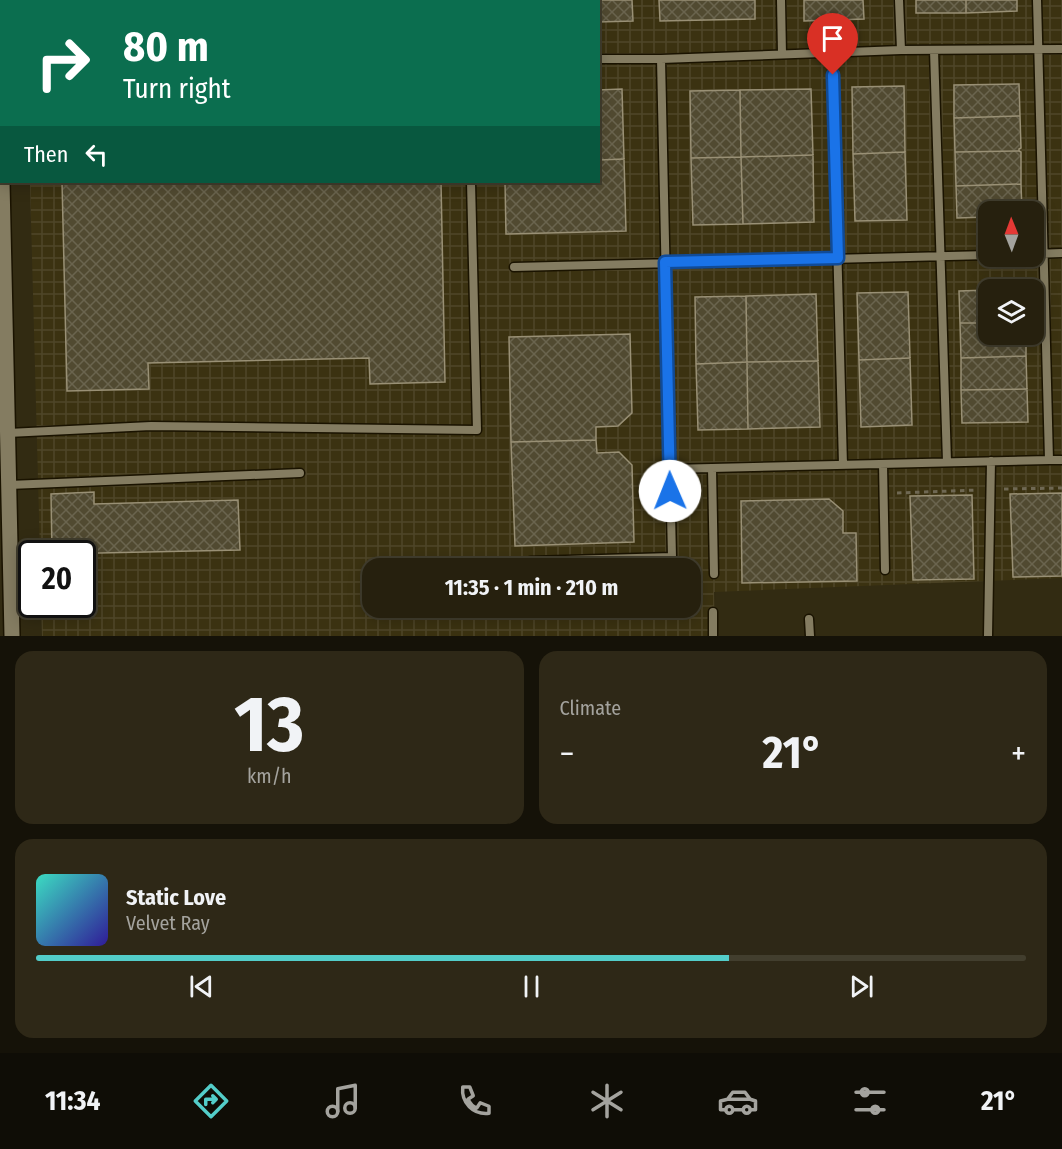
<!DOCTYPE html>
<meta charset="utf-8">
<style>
body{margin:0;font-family:"Fira Sans Condensed",sans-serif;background:#2e2817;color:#f1f3f6;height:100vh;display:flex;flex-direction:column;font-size:22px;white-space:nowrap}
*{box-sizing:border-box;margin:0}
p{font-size:20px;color:#a4a39e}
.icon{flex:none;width:33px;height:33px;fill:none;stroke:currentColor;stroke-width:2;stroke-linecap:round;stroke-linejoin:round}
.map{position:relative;height:636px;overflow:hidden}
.drawer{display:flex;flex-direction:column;gap:15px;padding:15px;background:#151208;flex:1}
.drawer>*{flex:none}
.guide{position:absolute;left:0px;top:0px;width:600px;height:183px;box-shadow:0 3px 15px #0003,0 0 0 2px #423e2e;background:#0b6e4f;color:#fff;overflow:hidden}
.needle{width:39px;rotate:359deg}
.fabs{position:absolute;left:978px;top:201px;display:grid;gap:12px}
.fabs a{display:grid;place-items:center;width:66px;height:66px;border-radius:12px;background:#26200e;box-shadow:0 3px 15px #0003,0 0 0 2px #423e2e;font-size:30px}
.speed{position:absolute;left:18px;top:540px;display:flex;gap:12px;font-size:30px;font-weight:700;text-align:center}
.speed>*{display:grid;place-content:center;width:78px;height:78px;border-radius:50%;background:#26200e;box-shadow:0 3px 15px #0003,0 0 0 2px #423e2e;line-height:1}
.speed .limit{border:3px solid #111;border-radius:9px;background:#fff;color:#111}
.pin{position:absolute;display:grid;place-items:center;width:51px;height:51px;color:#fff;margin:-62px -26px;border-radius:50% 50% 50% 0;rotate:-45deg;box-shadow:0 0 6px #0007}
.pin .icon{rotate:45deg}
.me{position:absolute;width:66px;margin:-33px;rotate:359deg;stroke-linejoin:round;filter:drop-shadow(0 0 4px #0008)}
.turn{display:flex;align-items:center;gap:21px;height:126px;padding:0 24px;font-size:27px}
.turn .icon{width:78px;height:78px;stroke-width:2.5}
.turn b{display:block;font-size:42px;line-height:51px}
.then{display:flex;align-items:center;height:57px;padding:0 24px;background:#0003;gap:12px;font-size:22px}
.big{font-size:45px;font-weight:700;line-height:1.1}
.drawer .card{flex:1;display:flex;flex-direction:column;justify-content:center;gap:9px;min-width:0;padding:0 21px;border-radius:18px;background:#2e2817}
.drawer .dial{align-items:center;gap:0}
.dial b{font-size:78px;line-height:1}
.song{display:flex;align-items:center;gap:18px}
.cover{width:72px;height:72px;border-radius:9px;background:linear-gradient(135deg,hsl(170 70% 55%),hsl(250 70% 35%))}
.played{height:6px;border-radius:3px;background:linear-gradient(90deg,#53cdc9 70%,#423e2e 70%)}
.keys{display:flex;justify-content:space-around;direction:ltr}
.heat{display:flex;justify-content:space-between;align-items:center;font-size:33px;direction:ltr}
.drawer .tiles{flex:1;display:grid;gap:15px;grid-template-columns:1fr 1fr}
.card:last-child{grid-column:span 2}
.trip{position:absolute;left:362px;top:558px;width:339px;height:60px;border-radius:18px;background:#26200e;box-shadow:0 3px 15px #0003,0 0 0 2px #423e2e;font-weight:700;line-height:60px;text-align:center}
.menu{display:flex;height:96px;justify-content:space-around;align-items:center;background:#0f0d06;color:#a4a39e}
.menu .icon{width:42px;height:42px}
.menu .active{color:#53cdc9}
.menu b{font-size:27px;color:#f1f3f6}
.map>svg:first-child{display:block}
</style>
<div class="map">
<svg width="1062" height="636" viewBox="0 0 1062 636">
<defs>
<pattern id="industrial-grid" width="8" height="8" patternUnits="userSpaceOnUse" patternTransform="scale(1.5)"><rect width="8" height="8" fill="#3b3211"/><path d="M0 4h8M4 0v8" fill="none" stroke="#4e4628"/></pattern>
<pattern id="building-cross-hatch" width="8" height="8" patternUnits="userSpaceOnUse" patternTransform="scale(1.5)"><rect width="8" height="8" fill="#514a31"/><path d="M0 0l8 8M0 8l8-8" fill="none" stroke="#6a644e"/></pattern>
</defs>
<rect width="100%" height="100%" fill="#322b12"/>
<!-- industrial -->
<path fill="url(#industrial-grid)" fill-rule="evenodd" d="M25,0H1062V578L714,592L715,636H42L41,605L82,604V554L40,553L30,182H598V2ZM988,212H1034V256H988ZM988,290H1034V334H988ZM372,568H690V608H372Z"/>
<!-- building -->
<path fill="url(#building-cross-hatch)" stroke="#999075" stroke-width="1.5" d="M537,0H632L633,21L598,22V2Z
M659,0H755V19L660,21Z
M804,0H863L864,19L804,21Z
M916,0H966V13H916Z
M966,0H1017V11L966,13Z
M1019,84L1020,116L954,118V85Z
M904,86L905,152L853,154L852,87Z
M622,89L624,159L598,160V90Z
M811,89L813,155L741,157L740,90Z
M740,90L741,157L691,158L690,91Z
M1020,116L1021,148L1019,149V151L955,152L954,118Z
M1019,151L1021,152V184L956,186L955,152Z
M905,152L907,220L855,221L853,154Z
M813,155L814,222L743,224L741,157Z
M741,157L743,224L693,225L691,158Z
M624,159L626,231L506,234L505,182H598V160Z
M62,182H441L445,382L370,384L369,358L148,363L149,389L67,391Z
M1021,184L1022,212H988V217L957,218L956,186Z
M988,290V323H960L959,291Z
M908,292L910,358L859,360L857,293Z
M816,294L818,361L747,362L746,296Z
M746,296L747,362L696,364L695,297Z
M960,323H988V334H1026V356L961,358Z
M630,334L632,413L618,426L596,427V440L511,442L509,337Z
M1026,356L1027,389L961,390V358Z
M910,358L912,425L861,427L859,360Z
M818,361L820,427L748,429L747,362Z
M747,362L748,429L698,430L696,364Z
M1027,389L1028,422L962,423L961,390Z
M596,440L597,453L619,452L632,465L634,542L515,546L511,442Z
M94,492V504L238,500L240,550L52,554L51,494Z
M1062,493V576L1013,577L1010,494Z
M972,495L974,579L913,580L910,496Z
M829,499L843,511V533H856L857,581L742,583L741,501Z"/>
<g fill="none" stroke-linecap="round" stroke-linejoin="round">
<defs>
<path id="lane" d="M467,0V2
M514,0V2
M781,0L782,54
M899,0L901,50L1062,49
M1037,0L1049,460H1062
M901,50L661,59L670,469L1049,460
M934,50L947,462
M832,52L843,465
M598,59H661
M1034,254L1062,253
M514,267L988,255
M8,433L151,426L477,430L471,182
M883,464L885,570
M712,468L714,574
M9,485L300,473
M530,561L672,557L670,469
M713,612V636
M809,619L810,636
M988,636L991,461"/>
<path id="secondary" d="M0,110L2,160
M2,182L12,636"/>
</defs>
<!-- lane casing -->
<use href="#lane" stroke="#1a1300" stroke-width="11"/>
<!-- secondary casing -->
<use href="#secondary" stroke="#1a1300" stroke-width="18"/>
<!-- path -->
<path stroke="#6f6853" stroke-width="3" stroke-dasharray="4.5 4.5" stroke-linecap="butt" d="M1004,489L1062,488
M897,493L977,490"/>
<!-- lane -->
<use href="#lane" stroke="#847c61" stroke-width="8"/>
<!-- secondary -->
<use href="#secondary" stroke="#847c61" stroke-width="15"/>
</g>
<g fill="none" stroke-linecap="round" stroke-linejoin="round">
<defs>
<path id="route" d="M670,491L665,262L838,258L833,75"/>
</defs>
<!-- route casing -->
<use href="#route" stroke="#114b97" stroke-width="15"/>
<!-- route -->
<use href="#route" stroke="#1a73e8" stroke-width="10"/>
</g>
</svg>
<div class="fabs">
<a><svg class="needle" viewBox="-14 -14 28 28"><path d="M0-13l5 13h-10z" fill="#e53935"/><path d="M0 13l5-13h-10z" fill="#a4a39e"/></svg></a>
<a><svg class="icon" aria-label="layers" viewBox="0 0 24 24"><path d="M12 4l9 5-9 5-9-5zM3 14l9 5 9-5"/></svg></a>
</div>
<div class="speed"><div class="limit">20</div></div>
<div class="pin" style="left:833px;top:75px;background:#d93025"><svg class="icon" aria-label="arrive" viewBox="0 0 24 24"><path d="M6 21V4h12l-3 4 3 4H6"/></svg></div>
<svg class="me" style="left:670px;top:491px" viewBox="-20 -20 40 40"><circle r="19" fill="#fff"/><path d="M0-13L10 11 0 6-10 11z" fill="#1a73e8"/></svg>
<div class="trip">11:35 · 1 min · 210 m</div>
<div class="guide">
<div class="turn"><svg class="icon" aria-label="right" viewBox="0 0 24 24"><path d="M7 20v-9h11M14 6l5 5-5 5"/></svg><div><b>80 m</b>Turn right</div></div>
<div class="then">Then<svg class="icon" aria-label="left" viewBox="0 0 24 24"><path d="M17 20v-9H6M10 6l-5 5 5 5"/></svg></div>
</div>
</div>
<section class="drawer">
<div class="tiles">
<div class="card dial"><b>13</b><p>km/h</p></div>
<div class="card"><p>Climate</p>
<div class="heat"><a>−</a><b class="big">21°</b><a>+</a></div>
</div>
<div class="card">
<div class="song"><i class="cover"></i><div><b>Static Love</b><p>Velvet Ray</p></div></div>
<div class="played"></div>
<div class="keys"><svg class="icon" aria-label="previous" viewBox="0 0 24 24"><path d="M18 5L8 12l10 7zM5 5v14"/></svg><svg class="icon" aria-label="pause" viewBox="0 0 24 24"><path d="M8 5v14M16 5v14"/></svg><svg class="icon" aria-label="next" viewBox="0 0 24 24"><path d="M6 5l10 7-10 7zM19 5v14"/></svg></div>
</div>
</div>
</section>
<nav class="menu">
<b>11:34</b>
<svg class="icon active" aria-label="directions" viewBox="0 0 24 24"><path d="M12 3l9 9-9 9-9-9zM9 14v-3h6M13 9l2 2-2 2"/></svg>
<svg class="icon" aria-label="music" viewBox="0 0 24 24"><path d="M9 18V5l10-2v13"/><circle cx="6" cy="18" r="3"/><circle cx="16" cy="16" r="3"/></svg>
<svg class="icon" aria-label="phone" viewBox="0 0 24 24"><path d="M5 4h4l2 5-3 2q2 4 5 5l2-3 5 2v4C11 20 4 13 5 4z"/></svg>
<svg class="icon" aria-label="climate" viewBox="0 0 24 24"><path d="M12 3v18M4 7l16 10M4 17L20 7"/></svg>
<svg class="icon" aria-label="car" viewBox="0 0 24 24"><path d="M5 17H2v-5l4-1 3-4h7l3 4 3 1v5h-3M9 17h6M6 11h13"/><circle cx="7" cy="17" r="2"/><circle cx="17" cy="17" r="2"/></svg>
<svg class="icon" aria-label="filters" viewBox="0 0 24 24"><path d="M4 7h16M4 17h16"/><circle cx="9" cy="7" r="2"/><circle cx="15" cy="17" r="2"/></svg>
<b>21°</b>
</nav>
